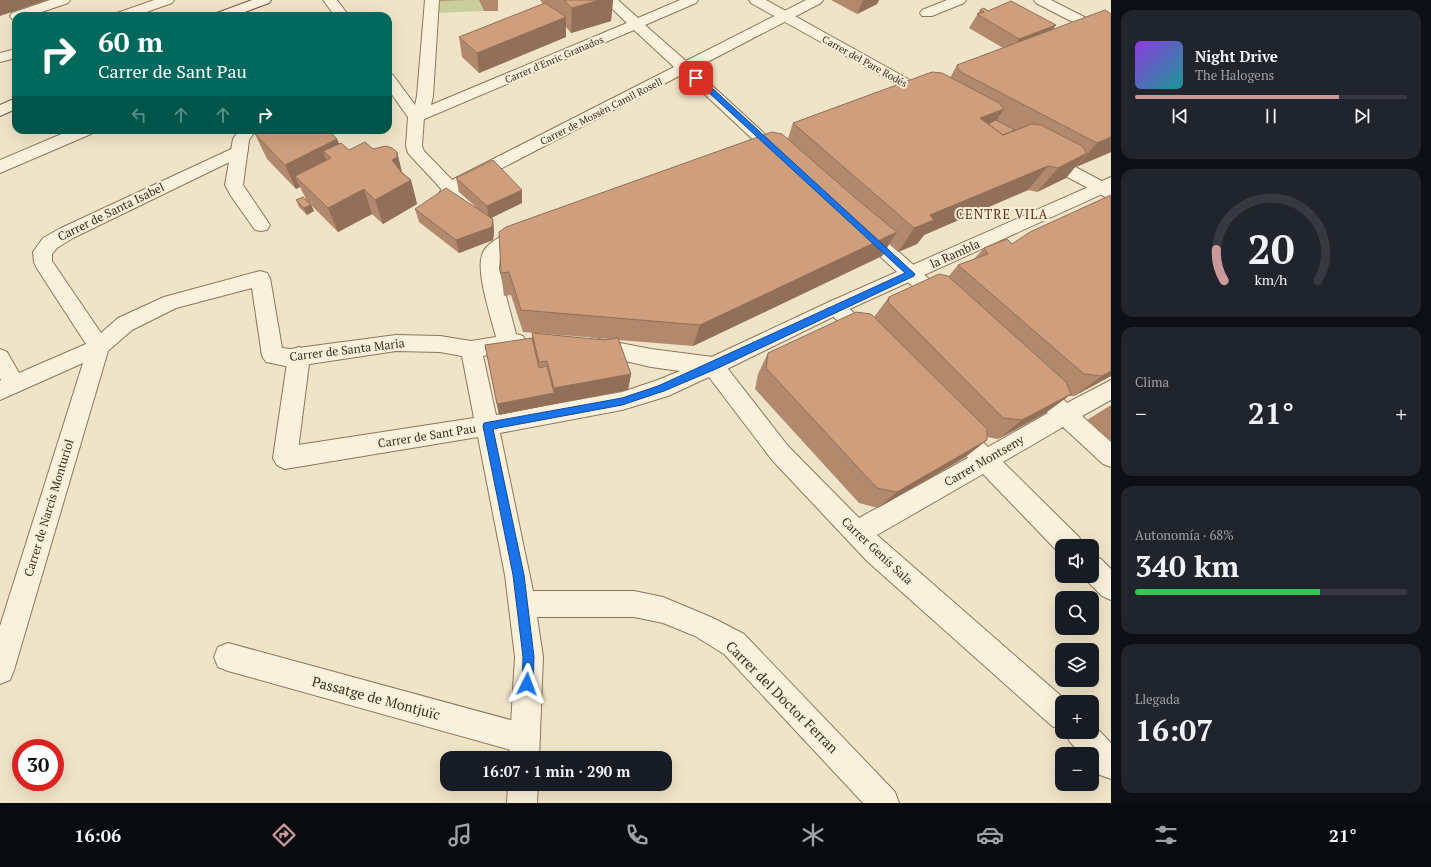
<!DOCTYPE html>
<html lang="es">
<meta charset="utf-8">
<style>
body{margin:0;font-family:"PT Serif",serif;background:#20242c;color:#f1f3f6;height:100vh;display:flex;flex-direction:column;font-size:15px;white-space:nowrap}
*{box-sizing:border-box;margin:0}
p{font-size:13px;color:#9ea1a6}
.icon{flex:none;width:22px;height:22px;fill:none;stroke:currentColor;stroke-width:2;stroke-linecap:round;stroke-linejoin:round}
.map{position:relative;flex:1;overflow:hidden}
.sheet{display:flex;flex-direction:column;gap:10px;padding:10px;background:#0d0f14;width:320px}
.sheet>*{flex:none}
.top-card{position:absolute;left:12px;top:12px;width:380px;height:122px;border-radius:12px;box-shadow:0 4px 16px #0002;background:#00695c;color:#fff;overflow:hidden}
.fabs{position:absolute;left:1055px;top:539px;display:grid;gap:8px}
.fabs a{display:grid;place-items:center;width:44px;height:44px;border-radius:8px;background:#171b24;box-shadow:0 4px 16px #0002;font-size:20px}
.speed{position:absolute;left:12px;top:739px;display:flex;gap:8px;font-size:20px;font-weight:700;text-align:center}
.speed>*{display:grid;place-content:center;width:52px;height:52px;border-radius:50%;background:#171b24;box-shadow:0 4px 16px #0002;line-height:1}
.speed .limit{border:6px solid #d22;background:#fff;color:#111}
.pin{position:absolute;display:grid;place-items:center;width:34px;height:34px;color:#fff;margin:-17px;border-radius:8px;box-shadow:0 2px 6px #0006}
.me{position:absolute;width:44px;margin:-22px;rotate:3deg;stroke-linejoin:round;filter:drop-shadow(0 0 3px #0008)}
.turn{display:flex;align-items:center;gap:14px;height:84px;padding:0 20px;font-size:18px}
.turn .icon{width:52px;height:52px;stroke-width:2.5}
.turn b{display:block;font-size:28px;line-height:34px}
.lanes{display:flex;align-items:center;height:38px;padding:0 20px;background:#0003;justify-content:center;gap:20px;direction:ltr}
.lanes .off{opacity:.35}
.big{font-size:30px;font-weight:700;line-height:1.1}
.sheet .card{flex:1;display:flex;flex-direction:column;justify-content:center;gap:6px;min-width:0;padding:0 14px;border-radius:12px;background:#20242c}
.sheet .dial{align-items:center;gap:0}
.dial svg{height:104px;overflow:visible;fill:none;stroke:#363941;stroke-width:7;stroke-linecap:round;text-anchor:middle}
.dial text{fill:#f1f3f6;stroke:none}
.song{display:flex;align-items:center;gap:12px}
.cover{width:48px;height:48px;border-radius:6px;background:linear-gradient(135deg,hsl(270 70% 55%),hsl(180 70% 35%))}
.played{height:4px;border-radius:2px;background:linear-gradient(90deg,#cc999b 75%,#363941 75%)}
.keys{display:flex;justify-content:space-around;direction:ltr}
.heat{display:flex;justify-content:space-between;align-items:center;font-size:22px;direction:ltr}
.charge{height:6px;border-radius:3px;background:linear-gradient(90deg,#34c759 68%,#363941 0)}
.trip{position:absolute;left:440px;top:751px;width:232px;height:40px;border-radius:12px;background:#171b24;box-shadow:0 4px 16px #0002;font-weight:700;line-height:40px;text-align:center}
.tabs{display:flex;height:64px;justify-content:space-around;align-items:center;background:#090b0e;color:#9ea1a6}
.tabs .icon{width:28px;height:28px}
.tabs .active{color:#cc999b}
.tabs b{font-size:18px;color:#f1f3f6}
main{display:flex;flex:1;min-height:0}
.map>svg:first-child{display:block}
</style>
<main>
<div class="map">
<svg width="1111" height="803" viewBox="0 0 1111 803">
<rect width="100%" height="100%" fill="#f0e4c8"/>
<!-- green -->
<path fill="#c9cf9b" d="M472,0H479L484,11L438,13L439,1Z"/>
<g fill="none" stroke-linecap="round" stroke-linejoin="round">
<defs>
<path id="pedestrian" d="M749,0H766L935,94L938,97L935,100L930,102L925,100L751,3Z
M416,112L422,114L424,117L422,146L424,151L456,184L459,188L456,192L450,194L444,192L408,153L406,146L408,117L410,114Z
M239,130H256L249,140L243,185L270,225L267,230L261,231L255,230L231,196L225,185L233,139Z
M1045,153L1051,154L1111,186V199L1105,197L1039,162L1037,158L1039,154Z
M299,347L306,350L310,356L297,458L293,465L285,469L277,465L273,458L288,356L292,350Z
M228,643L525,724L535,729L540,739L535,749L525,754L228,671L218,667L214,657L218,647Z"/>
<path id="minor" d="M50,0H70L68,3L30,16H16V20L12,19L10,16L12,13Z
M154,0H174L172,3L135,16H115L117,13Z
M323,0H337L349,16H335Z
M425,0H439L433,96L431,105L627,23L603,0H618L638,18L680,0H698L696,3L645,25L686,61L806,0H823L821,3L694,69L790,157L788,161L782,162L776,161L683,74L458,191L475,205L478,209L475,213C475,214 469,215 469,215C461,215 443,200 439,194L444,184L674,67L634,30L422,120L416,122L410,120L388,89V73L393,75L415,105L417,96Z
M947,0H966L964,3L932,16H922L920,13L922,10Z
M1034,0H1051L1098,24L1100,27L1098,30L1093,31L1088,30L1036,3Z
M16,49V58L0,62V53Z
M71,130H93L91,134L0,173V160Z
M240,145L246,146L248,150L246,154L73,238L57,248L52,254V261L101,333L118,318L164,297L260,271L267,273L270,278L282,348L290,349L396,335L440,336L471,341L496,337C491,317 476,273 482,255C485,245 498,237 507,234C516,231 524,227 533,229L536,234L533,239L512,247L500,258L499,269L516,334L523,336L526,342L523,348L483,356L496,415L622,392L655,381L680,371L651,367L587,352L584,346L587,340L594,338L651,349L713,357L721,360L788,446L859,518L968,458L946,435L943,428L946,421L954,418L962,421L988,447L1048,413L1026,392L1023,386L1026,380C1043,374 1056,392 1067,403L1111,380V400L1082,416L1111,442V467L1103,464L1063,427L1003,462L1079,537L1083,546H1062L1061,555L983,474L877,535L1068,702H1062V730L1052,726L867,561L772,460L709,377L668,396L622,410L500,433L533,591H634L663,597L713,618L744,634L895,792L899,803H863L724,654L695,636L663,623L634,617H537L543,657L539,758H509L515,657L505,575L478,437L285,469L277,465L273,458L277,451L285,447L474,418L462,356L440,352L396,351L290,367L266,362L262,356L252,288L176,308L132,330L108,351L14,670L10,680L0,684V626L83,363L0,400V381L1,380L0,378V349L7,352L19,373L86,344L36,267L34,262L33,252L43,238L61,228Z
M863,223L869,225L949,297L952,302L949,307L942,310L935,307L857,235L854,230L857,225Z
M836,299L843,302L873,332L876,338L873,344L866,346L859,344L829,312L826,307L829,302Z
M1092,555L1101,559L1111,569V600L1102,596L1083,577L1092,576Z
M1092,723L1111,743V779L1100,775L1092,766V754H1081L1070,742L1065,732H1092Z
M508,784H538L537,803H507Z"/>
<path id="tertiary" d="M1111,177V190L843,312L721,372L713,375L705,372L702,366L705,360L829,302Z"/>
<path id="secondary" d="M252,0H271L269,3L234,16H215L217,13Z
M16,98V109L0,116V105Z"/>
</defs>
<!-- pedestrian casing -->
<use href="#pedestrian" stroke="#8d765c" stroke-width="2"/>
<!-- minor casing -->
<use href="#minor" stroke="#8d765c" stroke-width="2"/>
<!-- tertiary casing -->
<use href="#tertiary" stroke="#8d765c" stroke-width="2"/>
<!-- secondary casing -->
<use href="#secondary" stroke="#6f573f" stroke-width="2"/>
<!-- pedestrian -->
<use href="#pedestrian" fill="#faf1dc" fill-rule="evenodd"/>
<!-- minor -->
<use href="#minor" fill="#faf1dc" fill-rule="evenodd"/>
<!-- tertiary -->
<use href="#tertiary" fill="#faf1dc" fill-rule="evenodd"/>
<!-- secondary -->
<use href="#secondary" fill="#faf1dc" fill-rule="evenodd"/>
</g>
<!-- wall -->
<path fill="#b2896c" d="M439,0H472L439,1Z
M479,0H498V11H484Z
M540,0H613L611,21L571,33L566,27V37L479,73L462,57L459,37L543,4Z
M831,0H879L877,4L857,14Z
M980,10L988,11L1056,25L1052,30L1111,14V152L1076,167H1075L1066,178L1037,192L1028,190L924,235L917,244L898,252L889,244L882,256L693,346L619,340L631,374L628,390L554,404L499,415L485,345L532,338V333L604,340L610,339L523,332L511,295L504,296L501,273L788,138L793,123L950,78L957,65L1003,48L969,28Z
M255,134L337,139L339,143L349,150L373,149L397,152L402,172L411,180L417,204L383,224L372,214L338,232L311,205L314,211L307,215L299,207L296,200L306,199L300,187L296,189L267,159Z
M456,178L522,203L491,218L493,219L494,232L493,240L459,253L419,222L415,209L479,210L459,192Z
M1111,195V376L1074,396H1069L1044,414L998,439L987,437V440L964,458L878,508L859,503L755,389L758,374L768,353L874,317L889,297L948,277L958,265L974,259L984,248L1012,244Z
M1111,405V441L1087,420Z"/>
<!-- shaded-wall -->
<path fill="#916f58" d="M0,0H47L0,16Z
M600,0H613L611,21L571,33L572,8Z
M864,0H879L877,4L857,14L863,1Z
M566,17V37L479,73L477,53Z
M1056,25L1046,39L1010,52L1019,39Z
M1004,109L987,134L980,118Z
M1111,137V152L1076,167L1097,143Z
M337,139L346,164L331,158L323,151L331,172L295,176L300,187L296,189L285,165Z
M397,152L403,177L392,160Z
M1087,153L1066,178L1037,192L1058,168Z
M1048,166L1028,190L924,235L917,244L898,252L914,228L930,215Z
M411,180L417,204L383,224L375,200Z
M364,189L372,214L338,232L328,208Z
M522,190V203L489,219L487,206Z
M311,205L314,211L307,215L304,208Z
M493,219L494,232L493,240L459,253L456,240Z
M897,232L882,256L693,346L700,325Z
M1111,371V376L1074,396L1102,376Z
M631,374L628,390L554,404L499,415L497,404L554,393V388Z
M1071,394L1044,414L998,439L1022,420Z
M987,440L964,458L878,508L897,492Z"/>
<!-- building -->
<path fill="#cf9f7d" stroke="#916f58" d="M564,0H600L572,8Z
M1011,1L1056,25L1019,39L977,14L984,12L980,10L984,8L988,11Z
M545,3L566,17L477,53L459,37Z
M1105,10L1111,14V137L1097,143L959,71L957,65Z
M932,72L942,73L999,103L1004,109L980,118L1003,135L1032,124L1041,125L1082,146L1087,153L1058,168L1048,166L930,215L934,220L914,228L793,123Z
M996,120L1015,130L1003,135L988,124Z
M264,130H328L337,139L285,165L255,134Z
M772,132L782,134L859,201L897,232L700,325L521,310L509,272L501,273L499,232L506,227Z
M365,142L373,149L386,146L392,148L397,152V157L392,160L402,173L411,180L375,200L364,189L328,208L295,176L331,158L323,151L341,143L349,150Z
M493,160L522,190L487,206L456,178Z
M446,188L493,219L492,227L456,240L415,209Z
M1111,195V371L1102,376L1084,374L958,265L988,254L984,248L1007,239L1012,244L1030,232Z
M303,197L311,205L304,208L296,200Z
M939,274L948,276L1066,382L1071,394L1022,420L1003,418L888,302L889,297Z
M856,312L871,314L987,429V440L897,492L877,488L766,368L768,353Z
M532,333L604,340L618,338L631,374L554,388L547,361L539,362Z
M532,338L539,368L547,366L554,393L497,404L485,345Z"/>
<!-- route -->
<path fill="#1a73e8" stroke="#114b97" d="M694,76H699L915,274L914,276L716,369L664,391L622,405L493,429L524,575L534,657L533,684L532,688L527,690L523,688L522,684L523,657L513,575L483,426L484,423L622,398L658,386L905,273L694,79Z"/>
<g text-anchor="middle" stroke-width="4" stroke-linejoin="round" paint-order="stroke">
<!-- far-street labels -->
<g font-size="10" fill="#3d2e20" stroke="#f7eed8">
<text transform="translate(554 59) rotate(-23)" y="4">Carrer d'Enric Granados</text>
<text transform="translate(865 61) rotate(29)" y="4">Carrer del Pare Rodés</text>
<text transform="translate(601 111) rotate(-27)" y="4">Carrer de Mossèn Camil Rosell</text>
</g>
<!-- street labels -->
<g font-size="12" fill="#3d2e20" stroke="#f7eed8">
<text transform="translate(111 212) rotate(-26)" y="4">Carrer de Santa Isabel</text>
<text transform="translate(955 254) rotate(-24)" y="4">la Rambla</text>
<text transform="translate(347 350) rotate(-7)" y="4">Carrer de Santa Maria</text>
<text transform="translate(427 436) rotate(-9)" y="4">Carrer de Sant Pau</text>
<text transform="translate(984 461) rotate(-30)" y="4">Carrer Montseny</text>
<text transform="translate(49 508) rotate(-73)" y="4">Carrer de Narcís Monturiol</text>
<text transform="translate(877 551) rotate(43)" y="4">Carrer Genís Sala</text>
</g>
<!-- neighbourhood labels -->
<g font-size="13" letter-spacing="1" fill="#6b2e1e" stroke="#f7eed8">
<text x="1002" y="219">CENTRE VILA</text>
</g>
<!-- near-street labels -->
<g font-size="14" fill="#3d2e20" stroke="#f7eed8">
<text transform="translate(782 697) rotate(45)" y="5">Carrer del Doctor Ferran</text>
<text transform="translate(376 698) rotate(15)" y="5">Passatge de Montjuïc</text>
</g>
</g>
</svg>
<div class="fabs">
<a><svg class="icon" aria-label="sound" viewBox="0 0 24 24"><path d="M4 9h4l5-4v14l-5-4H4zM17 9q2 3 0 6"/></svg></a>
<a><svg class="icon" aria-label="search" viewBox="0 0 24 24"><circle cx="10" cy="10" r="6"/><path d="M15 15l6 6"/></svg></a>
<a><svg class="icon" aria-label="layers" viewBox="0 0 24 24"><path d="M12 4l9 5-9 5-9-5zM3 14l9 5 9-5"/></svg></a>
<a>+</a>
<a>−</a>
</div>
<div class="speed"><div class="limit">30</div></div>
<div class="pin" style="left:696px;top:78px;background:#d93025"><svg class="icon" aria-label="arrive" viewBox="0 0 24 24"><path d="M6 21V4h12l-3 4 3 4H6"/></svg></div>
<svg class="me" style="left:527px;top:684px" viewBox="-20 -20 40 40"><path d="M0-17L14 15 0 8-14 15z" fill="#1a73e8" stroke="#fff" stroke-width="4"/></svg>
<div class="trip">16:07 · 1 min · 290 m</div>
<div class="top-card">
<div class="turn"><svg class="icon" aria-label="right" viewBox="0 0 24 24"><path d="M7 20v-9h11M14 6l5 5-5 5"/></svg><div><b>60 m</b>Carrer de Sant Pau</div></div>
<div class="lanes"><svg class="icon off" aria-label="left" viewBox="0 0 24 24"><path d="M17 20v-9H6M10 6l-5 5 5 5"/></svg><svg class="icon off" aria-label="ahead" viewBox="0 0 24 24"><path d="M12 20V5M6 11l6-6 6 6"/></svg><svg class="icon off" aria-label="ahead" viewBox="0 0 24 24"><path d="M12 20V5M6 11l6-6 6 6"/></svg><svg class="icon" aria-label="right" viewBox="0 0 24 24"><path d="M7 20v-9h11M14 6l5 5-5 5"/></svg></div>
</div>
</div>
<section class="sheet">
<div class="card">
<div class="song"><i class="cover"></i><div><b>Night Drive</b><p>The Halogens</p></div></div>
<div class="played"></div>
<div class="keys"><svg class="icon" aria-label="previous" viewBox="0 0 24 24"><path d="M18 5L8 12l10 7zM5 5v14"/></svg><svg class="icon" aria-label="pause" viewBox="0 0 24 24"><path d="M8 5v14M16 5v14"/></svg><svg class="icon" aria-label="next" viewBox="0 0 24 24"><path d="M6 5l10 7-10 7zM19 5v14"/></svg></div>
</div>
<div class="card dial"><svg viewBox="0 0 100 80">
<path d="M14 69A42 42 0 1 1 86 69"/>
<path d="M14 69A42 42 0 0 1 8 45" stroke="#cc999b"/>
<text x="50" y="56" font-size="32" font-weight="700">20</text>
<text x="50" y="72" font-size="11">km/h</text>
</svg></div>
<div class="card"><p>Clima</p>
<div class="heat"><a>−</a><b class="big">21°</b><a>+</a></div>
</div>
<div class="card"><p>Autonomía · 68%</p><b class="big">340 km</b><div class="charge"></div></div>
<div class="card"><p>Llegada</p><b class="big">16:07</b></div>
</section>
</main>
<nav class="tabs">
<b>16:06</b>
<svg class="icon active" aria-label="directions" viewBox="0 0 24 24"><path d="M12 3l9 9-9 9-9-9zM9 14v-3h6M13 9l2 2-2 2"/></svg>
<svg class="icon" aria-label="music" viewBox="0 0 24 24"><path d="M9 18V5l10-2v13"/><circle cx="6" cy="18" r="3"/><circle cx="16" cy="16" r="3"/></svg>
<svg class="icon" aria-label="phone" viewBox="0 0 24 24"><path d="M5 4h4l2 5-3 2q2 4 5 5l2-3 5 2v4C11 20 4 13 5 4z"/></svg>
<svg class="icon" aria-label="climate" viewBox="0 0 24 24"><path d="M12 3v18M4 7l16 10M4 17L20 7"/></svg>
<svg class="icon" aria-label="car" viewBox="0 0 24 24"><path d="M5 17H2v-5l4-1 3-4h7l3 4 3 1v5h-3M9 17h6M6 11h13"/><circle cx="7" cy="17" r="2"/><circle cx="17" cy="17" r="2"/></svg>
<svg class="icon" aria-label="filters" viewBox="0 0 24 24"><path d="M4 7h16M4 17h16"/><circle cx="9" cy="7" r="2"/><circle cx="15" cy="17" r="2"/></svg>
<b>21°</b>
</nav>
